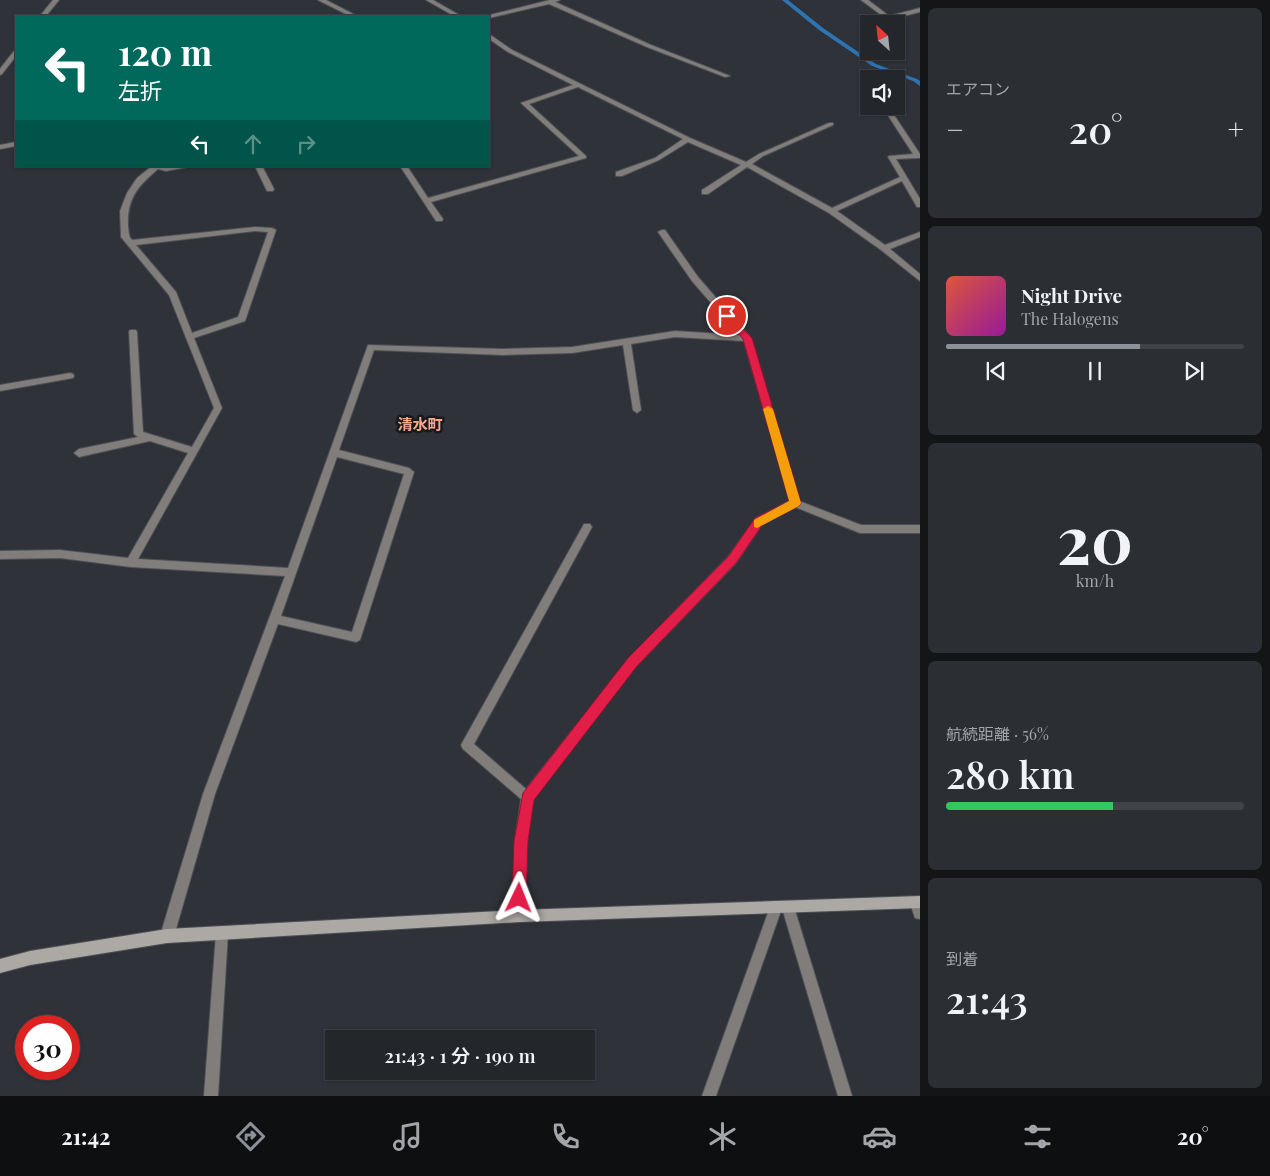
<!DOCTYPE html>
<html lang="ja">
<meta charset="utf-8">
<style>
body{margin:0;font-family:"Playfair Display","Noto Sans JP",serif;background:#2b2e32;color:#f1f3f6;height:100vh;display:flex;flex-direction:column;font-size:19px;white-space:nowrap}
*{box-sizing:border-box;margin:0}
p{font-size:16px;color:#a3a5a8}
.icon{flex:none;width:28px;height:28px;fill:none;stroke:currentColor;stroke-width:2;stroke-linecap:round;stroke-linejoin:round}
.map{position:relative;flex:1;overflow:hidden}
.side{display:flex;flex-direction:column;gap:8px;padding:8px;background:#131517;width:350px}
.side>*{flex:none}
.hud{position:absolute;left:15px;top:15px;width:475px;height:152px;border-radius:0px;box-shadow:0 1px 4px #0004,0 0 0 1px #404347;background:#00695c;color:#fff;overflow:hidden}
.needle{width:32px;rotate:333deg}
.fabs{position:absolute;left:860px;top:15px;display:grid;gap:10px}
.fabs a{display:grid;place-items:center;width:45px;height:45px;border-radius:0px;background:#23262a;box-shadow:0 1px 4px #0004,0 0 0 1px #404347;font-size:25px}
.speed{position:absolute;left:15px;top:1015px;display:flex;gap:10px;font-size:25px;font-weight:700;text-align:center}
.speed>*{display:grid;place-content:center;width:65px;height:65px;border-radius:50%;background:#23262a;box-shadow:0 1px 4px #0004,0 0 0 1px #404347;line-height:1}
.speed .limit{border:8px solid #d22;background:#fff;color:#111}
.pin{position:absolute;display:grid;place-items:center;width:42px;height:42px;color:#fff;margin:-21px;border:2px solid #fff;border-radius:50%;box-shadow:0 1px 5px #0007}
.me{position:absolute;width:55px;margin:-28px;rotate:2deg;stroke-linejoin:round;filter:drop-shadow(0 0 4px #0008)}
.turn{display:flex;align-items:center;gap:18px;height:105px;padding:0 20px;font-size:22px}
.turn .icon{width:65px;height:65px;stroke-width:2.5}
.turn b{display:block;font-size:35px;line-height:42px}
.lanes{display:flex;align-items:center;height:48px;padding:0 20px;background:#0003;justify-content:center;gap:25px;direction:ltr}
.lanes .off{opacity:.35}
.big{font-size:38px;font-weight:600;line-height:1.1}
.side .card{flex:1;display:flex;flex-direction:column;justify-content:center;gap:8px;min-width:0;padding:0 18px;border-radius:8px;background:#2b2e32}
.side .dial{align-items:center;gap:0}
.dial b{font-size:65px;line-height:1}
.song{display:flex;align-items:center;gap:15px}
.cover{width:60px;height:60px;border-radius:8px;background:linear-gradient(135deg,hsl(10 70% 55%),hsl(300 70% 35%))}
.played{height:5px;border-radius:2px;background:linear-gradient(90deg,#8c9099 65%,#404347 65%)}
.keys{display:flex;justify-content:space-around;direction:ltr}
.heat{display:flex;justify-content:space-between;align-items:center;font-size:28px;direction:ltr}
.charge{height:8px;border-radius:4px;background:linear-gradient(90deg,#34c759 56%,#404347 0)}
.trip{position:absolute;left:325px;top:1030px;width:270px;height:50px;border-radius:0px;background:#23262a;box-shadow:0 1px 4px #0004,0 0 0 1px #404347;font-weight:600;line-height:50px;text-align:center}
.menu{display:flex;height:80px;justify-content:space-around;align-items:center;background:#0e0f11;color:#a3a5a8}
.menu .icon{width:35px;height:35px}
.menu .current{color:#8c9099}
.menu b{font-size:22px;color:#f1f3f6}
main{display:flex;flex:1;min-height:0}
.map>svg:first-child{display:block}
</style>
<main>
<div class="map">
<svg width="920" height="1096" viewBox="0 0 920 1096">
<rect width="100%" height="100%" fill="#2f3238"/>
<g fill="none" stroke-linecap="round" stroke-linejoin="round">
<!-- stream -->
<path fill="#2e73b2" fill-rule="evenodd" d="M782,0H788L823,28L876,64L917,79L920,81V86L913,81L872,66L819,30Z"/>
<defs>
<path id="street" d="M53,0H59L46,16H40Z
M318,0H326L357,16H350Z
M426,0H433L461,16H454Z
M550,0H560L555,2L651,45L730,76L725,77L647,47L549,4L489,18L486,16Z
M861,0H868L889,16L920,8V12L888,20Z
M489,34L512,50L690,138L746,162L759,154L829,123H833V125L763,156L752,164L832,208L900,177L888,157L889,156L913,154L882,106H888L920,154V158H918L896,159L920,199V207H917L902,181L837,211L885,245L920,232V237L890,249L920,274V281L881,250L829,213L747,167L708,194H702V190L741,165L688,142L659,160L622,176H616V172L655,158L683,139L578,87L529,104L586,156V158L431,202L443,219L442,221H436L400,166H407L428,198L579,156L521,103L573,85L508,52L489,39Z
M16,50V56L2,74L0,75V69L14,51Z
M16,142V146L0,149V145Z
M152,166H193L166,171L158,169C138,186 127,198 128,226C129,232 128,236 132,240L255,227L272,228L276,230L245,321L194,338L222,408L138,559L288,568L368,345L503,349L572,347L675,331L739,335L692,281L658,232L662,230H665L698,277L751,338L799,501L861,525H920V533H860L795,507L762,524L736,563L637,665L533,799L527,841L525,916L524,921L519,922L514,921L513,916L515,841L521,799L463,749L461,745L584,524H590L592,527L474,744L526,789L629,659L728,557L756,518L790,501L744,341L675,337L631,344L641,410L637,413L633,410L623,345L572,353L503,355L374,350L339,450L409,468L414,472L361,637L360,640L356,642L278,624L215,794L174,936L172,941L167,943L162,941L160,936L203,794L285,576L131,567L60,558L0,559V551L60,550L128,558L188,453L150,441L79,457L74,453L79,449L138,437L134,434L129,332L130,330H136L137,332L143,432L192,447L214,408L169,295L121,237L120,211L127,193L137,178ZM255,231L268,232L238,317L192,333L176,292L136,245ZM337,457L404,474L352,632L281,616Z
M255,166H262L274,189L273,191H267Z
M70,373L73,374L74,376L73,378L0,391V385Z
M916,897L920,898V919L915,918L910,903L911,898Z
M776,901L781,902L782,906L783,902L788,901L793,902L794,907L852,1096H838L782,908L716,1096H702L770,907L771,902Z
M222,927L227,928L228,933L218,1096H204L216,933L217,928Z"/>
<path id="secondary" d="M920,896V908L519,922L167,943L30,965L0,973V959L30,951L167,929L519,910Z"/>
</defs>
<!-- street casing -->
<use href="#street" stroke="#4d5056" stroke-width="2"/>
<!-- secondary casing -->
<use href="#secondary" stroke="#4d5056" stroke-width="2"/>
<!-- street -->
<use href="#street" fill="#807d7b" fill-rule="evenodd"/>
<!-- secondary -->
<use href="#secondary" fill="#aca8a4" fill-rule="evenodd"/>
</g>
<!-- route -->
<path fill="#e11d48" stroke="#92132f" d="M727,313L752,338L801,503L799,506L763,524L736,563L637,666L534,800L528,841L526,898L524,903L519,905L514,903L512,898L514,841L523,793L628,658L728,557L755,518L789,501L743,339L723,316Z"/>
<!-- slow -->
<path fill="#f59e0b" d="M768,406L773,409L801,503L799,506L757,528L754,527V520L789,501L763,409Z"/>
<g text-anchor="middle" stroke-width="5" stroke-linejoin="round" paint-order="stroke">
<!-- quarter labels -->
<g font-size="15" font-weight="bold" fill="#f6a98c" stroke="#181a1c">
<text x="420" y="430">清水町</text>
</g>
</g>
</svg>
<div class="fabs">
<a><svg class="needle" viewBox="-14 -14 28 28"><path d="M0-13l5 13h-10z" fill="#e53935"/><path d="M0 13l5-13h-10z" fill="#a3a5a8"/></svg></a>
<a><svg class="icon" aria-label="sound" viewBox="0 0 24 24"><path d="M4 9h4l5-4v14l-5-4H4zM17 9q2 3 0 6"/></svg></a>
</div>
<div class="speed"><div class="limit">30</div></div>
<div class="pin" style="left:727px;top:316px;background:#d93025"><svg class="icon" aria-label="arrive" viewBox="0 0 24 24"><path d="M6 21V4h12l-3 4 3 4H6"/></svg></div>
<svg class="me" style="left:519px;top:898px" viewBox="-20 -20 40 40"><path d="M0-17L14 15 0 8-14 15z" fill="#e11d48" stroke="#fff" stroke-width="4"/></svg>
<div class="trip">21:43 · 1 分 · 190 m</div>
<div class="hud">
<div class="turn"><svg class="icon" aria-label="left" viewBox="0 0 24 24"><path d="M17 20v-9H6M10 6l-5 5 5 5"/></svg><div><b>120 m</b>左折</div></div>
<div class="lanes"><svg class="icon" aria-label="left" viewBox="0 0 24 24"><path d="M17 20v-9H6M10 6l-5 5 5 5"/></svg><svg class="icon off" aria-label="ahead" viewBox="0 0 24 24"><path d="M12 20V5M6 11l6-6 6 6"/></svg><svg class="icon off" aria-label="right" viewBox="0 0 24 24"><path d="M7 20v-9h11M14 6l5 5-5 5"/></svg></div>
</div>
</div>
<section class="side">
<div class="card"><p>エアコン</p>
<div class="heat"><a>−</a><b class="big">20°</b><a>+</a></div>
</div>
<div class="card">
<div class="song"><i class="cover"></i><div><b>Night Drive</b><p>The Halogens</p></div></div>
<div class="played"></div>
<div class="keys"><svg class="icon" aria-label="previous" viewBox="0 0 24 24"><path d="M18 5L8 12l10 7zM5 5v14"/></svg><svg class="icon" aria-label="pause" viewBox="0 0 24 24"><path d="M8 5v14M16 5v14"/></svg><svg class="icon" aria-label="next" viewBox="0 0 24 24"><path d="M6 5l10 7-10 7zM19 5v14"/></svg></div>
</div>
<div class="card dial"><b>20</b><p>km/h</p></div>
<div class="card"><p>航続距離 · 56%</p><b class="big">280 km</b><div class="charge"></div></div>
<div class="card"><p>到着</p><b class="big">21:43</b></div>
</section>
</main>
<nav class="menu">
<b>21:42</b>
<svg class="icon current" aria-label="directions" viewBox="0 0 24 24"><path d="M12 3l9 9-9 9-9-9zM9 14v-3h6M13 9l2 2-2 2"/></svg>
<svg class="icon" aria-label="music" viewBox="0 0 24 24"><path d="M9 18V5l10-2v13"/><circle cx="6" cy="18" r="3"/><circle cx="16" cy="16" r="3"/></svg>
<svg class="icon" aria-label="phone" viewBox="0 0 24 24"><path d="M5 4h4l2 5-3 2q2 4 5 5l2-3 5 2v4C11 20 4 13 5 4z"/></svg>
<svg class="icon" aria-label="climate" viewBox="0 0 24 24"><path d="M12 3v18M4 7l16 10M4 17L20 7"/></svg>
<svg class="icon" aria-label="car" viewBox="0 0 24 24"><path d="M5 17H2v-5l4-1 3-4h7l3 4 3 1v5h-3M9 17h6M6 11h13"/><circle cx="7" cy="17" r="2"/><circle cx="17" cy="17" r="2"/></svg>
<svg class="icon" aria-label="filters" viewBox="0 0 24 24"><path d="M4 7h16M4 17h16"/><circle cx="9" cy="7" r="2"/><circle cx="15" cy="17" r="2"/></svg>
<b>20°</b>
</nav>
